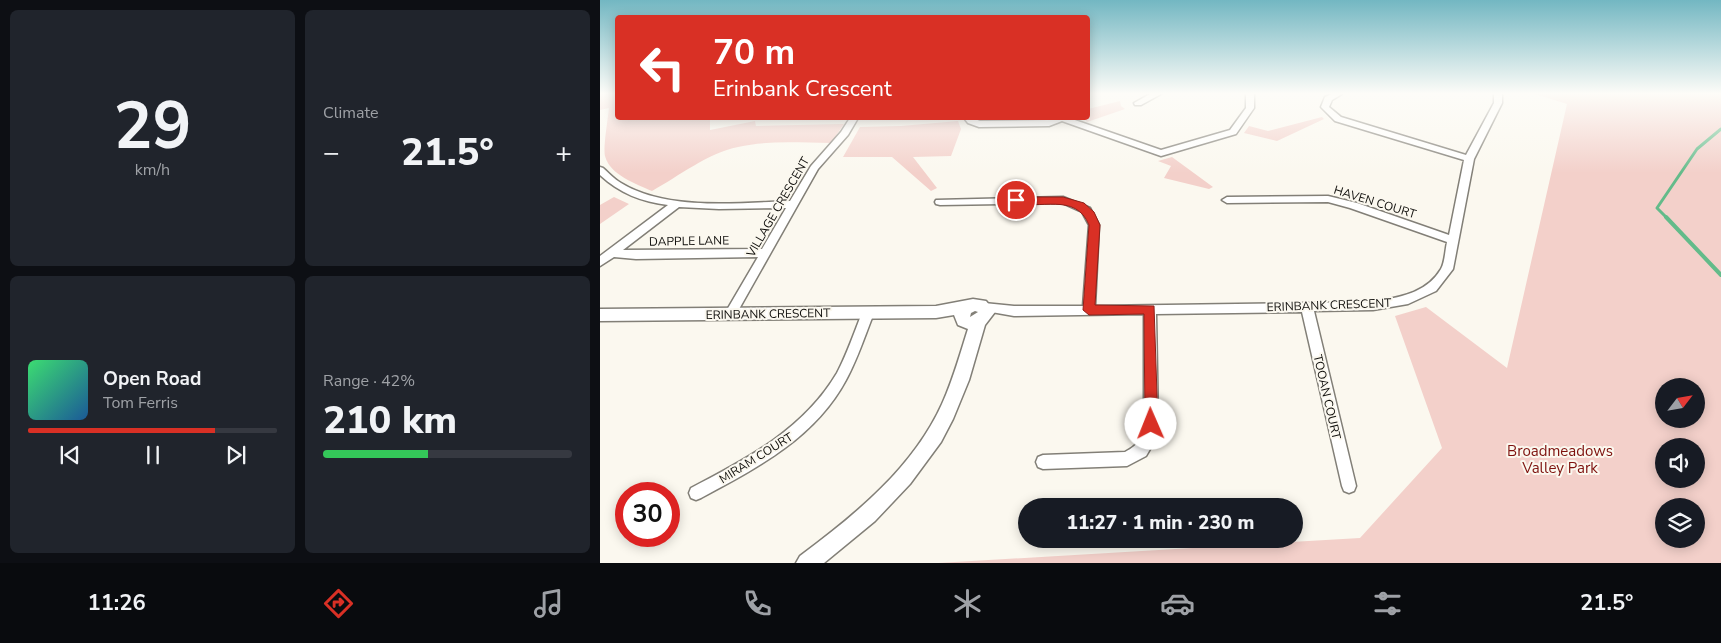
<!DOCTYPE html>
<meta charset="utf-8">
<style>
body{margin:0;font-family:"Nunito Sans",sans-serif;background:#20242c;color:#f1f3f6;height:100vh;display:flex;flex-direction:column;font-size:19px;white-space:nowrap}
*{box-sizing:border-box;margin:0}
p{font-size:16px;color:#9ea1a6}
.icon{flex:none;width:28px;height:28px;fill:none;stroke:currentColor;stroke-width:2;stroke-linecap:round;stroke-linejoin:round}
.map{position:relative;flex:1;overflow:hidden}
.details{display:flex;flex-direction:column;gap:10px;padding:10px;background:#0d0f14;width:600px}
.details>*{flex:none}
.guide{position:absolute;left:15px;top:15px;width:475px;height:105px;border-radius:5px;box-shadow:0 2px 12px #0003;background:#d93025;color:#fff;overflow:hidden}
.needle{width:32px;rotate:59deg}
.buttons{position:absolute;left:1055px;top:378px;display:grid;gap:10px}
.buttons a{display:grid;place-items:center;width:50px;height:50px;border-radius:50%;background:#171b24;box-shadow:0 2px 12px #0003;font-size:25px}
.speed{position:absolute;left:15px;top:482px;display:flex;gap:10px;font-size:25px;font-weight:700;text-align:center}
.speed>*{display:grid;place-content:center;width:65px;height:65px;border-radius:50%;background:#171b24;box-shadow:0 2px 12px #0003;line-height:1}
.speed .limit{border:8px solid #d22;background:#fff;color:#111}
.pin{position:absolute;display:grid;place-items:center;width:42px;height:42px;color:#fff;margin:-21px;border:2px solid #fff;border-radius:50%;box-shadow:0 1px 5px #0007}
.me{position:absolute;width:55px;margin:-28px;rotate:359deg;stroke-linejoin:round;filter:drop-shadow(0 0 4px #0008)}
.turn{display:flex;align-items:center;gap:18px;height:105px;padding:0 15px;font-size:22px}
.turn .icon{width:65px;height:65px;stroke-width:2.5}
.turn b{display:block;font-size:35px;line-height:42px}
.big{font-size:38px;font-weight:800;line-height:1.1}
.details .tile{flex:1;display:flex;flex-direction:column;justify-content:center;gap:8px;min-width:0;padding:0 18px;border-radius:8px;background:#20242c}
.details .dial{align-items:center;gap:0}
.dial b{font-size:65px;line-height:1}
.song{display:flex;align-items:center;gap:15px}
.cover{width:60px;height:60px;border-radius:8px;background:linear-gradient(135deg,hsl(140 70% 55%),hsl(210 70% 35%))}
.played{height:5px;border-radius:2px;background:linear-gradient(90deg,#d93025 75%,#363941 75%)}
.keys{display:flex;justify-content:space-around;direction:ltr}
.heat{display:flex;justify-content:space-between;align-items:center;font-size:28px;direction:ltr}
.charge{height:8px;border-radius:4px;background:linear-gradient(90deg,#34c759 42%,#363941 0)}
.details .tiles{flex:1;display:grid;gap:10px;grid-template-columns:repeat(2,1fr)}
.trip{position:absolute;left:418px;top:498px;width:285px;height:50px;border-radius:25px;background:#171b24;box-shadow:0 2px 12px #0003;font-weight:800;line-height:50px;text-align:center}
.dock{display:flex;height:80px;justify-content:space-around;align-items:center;background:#090b0e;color:#9ea1a6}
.dock .icon{width:35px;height:35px}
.dock .selected{color:#d93025}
.dock b{font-size:22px;color:#f1f3f6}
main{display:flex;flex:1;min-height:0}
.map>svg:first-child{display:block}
</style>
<main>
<section class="details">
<div class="tiles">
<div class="tile dial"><b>29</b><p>km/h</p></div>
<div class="tile"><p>Climate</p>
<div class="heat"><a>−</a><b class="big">21.5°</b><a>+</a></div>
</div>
<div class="tile">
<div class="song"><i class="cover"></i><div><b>Open Road</b><p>Tom Ferris</p></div></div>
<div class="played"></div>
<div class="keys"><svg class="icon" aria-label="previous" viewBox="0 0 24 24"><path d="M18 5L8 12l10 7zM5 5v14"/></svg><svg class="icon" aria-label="pause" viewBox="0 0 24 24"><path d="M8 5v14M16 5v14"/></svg><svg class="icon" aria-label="next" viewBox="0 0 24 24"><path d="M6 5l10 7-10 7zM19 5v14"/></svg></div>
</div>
<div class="tile"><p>Range · 42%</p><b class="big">210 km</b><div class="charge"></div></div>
</div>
</section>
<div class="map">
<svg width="1121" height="563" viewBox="0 0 1121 563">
<rect width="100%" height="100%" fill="#fbf8ef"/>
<!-- green -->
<path fill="#f3d0ca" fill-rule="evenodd" d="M0,94H17L18,118H110V130L155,121L156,126L244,124L231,143C200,143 168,140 138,147C108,153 79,176 52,191C36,184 10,175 5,156C3,148 8,118 9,108L0,110Z
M935,94H1121V563H338L760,538L842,448L795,316L826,307L907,368L967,104ZM1064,386H1096V419H1064ZM1064,446H1096V479H1064ZM1064,506H1096V539H1064Z
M520,101L521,106L525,109L487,122L484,118H488V109Z
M722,117L724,119L677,141L644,133L649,126L668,131Z
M358,121L361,129L351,156L313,157L337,188L331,191L292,157H243L260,127L301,126Z
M572,157L613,187L609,189L564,178L571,166L558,161Z
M14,197L29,204L0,224V205Z"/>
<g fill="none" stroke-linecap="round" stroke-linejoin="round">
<!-- stream-far1 -->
<path stroke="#63bb8a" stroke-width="3" d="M1067,218L1057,208L1097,149L1121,129"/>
<!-- stream -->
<path stroke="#63bb8a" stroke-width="4" d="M1066,217L1121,275"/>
<defs>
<path id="street" d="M550,94H561L541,105H535L534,103Z
M646,94H654V108L636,134L561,156L462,121L449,126L379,127L368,123L364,118H372L380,121L448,120L456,118H469L561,150L630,130L646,108Z
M732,94H742L732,100L729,107L741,117L866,155L894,103V94H902V103L874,159L853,269L836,291L808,304L773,310L714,311L756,486L754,491L749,493L744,491L742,486L702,312L556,314L558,424L553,444L546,456L527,466L443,469L438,467L436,462L438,457L443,455L525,452C540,444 540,440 544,424V314L414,316L380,310L378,307L380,304L384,303L414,306H483L489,225L482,212L462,203L340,205L336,204L335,202L336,200L463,197L490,208L499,225L495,306L773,302C799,297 826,294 841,269C845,262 845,251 847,242L750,208L728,202L627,203L622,200L627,197L728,196L757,203L849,235L864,160L735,121L721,107L725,97Z
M250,118H258L248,135L218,169L134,318H126L124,315L158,257L36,259L14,257L0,266V256L68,205C42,202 19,193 0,175V167L3,168C9,173 14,179 21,183C67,211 138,203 190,201L211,166L241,132ZM79,207L119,209L186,208L162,249L23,250Z
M268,308L272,310L274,313C265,335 258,358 246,380C215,438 157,468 101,498L96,500L91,498L89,493L91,488C147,459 204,429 237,373C247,354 254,333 262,313L264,310Z"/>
<path id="secondary" d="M373,299L386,301L395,312L385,325L369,380L353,419L341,442L310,484L275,521L224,563H196L200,556C255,515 313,468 342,404C353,380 360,354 368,329L358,325L354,315L336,318L0,321V309L336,306ZM375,311L378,312L370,317L371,313Z"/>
</defs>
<!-- street casing -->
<use href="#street" stroke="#827f77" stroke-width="3"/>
<!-- secondary casing -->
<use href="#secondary" stroke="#827f77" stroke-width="3"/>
<!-- street -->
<use href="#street" fill="#fff" fill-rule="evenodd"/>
<!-- secondary -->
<use href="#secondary" fill="#fff" fill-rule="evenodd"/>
</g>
<!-- sky -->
<linearGradient id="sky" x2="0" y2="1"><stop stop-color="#73b7c2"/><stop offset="0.54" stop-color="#fdfcf8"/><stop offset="1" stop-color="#fdfcf8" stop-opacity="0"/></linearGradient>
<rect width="1121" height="173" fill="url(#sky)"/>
<!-- route -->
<path fill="#d93025" stroke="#8d1f18" d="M416,197H463L484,203L494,212L500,225L495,305L554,306L558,424L556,428L551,430L547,428L545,424L544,314L489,315L483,310L489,225C476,192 439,210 412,203L411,200Z"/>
<g text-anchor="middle" stroke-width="4" stroke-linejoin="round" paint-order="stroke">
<!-- street labels -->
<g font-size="12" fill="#0f0e0b" stroke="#fbf8ef">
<text transform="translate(775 202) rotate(17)" y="4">HAVEN COURT</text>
<text transform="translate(178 207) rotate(-60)" y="4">VILLAGE CRESCENT</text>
<text transform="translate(89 241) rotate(-1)" y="4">DAPPLE LANE</text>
<text transform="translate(729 305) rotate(-2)" y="4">ERINBANK CRESCENT</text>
<text transform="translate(168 314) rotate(-1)" y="4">ERINBANK CRESCENT</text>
<text transform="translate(727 397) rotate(77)" y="4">TOOAN COURT</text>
<text transform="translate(156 458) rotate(-32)" y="4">MIRAM COURT</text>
</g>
<!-- near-park labels -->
<g font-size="15" fill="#7e120e" stroke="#fbf8ef">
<text x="960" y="456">Broadmeadows<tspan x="960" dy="17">Valley Park</tspan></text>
</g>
</g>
</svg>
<div class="buttons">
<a><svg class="needle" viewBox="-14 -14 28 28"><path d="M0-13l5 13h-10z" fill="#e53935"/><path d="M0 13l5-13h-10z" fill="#9ea1a6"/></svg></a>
<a><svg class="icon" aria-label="sound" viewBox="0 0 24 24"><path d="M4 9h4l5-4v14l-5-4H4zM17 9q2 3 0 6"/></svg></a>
<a><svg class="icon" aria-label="layers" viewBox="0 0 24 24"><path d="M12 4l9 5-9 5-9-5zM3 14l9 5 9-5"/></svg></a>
</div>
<div class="speed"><div class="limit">30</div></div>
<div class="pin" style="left:416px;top:200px;background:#d93025"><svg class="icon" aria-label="arrive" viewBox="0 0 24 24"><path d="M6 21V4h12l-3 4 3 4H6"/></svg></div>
<svg class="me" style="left:551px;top:424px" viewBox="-20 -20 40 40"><circle r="19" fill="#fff"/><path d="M0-13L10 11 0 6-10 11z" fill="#d93025"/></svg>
<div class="trip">11:27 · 1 min · 230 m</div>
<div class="guide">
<div class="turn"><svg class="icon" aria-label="left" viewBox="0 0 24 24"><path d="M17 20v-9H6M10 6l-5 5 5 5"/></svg><div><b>70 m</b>Erinbank Crescent</div></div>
</div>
</div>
</main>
<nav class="dock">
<b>11:26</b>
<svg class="icon selected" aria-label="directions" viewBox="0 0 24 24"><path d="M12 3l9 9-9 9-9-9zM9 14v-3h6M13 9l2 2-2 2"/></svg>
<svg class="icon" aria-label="music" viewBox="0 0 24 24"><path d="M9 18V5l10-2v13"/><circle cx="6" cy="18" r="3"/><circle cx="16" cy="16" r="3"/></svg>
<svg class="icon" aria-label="phone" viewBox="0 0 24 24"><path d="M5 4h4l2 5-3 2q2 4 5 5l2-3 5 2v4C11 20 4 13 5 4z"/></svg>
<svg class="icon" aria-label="climate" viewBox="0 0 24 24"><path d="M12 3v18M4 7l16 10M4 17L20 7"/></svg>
<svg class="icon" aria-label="car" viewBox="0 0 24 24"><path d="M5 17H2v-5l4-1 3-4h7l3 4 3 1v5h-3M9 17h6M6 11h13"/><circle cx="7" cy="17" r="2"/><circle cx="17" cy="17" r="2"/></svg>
<svg class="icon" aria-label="filters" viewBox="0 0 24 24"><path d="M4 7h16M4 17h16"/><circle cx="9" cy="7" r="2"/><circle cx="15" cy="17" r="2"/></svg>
<b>21.5°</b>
</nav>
